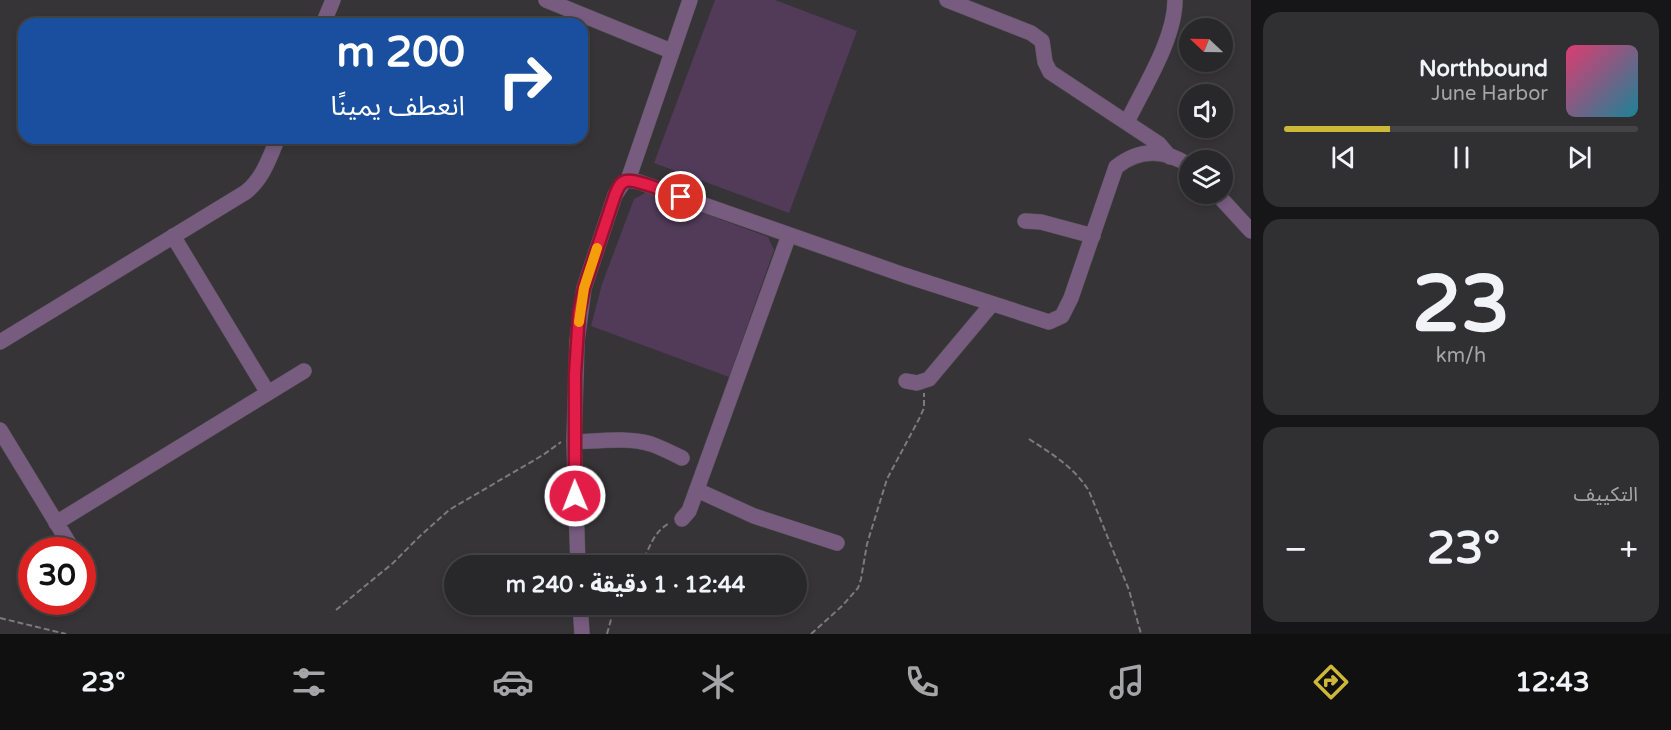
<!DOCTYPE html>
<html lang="ar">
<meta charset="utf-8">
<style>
body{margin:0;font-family:"Varela Round","Noto Sans Arabic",sans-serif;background:#302f31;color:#f1f3f6;direction:rtl;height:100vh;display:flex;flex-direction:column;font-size:22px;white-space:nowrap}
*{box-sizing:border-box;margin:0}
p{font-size:20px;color:#a5a5a8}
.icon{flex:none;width:33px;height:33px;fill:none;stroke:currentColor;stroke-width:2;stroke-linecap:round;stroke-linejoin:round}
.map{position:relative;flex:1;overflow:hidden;direction:ltr}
.details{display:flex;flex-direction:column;gap:12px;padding:12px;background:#161517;width:420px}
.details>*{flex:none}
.guide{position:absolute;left:18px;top:18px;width:570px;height:126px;border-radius:18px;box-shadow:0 3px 9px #0003,0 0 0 2px #444446;direction:rtl;background:#1a4fa0;color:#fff;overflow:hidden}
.needle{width:39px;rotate:292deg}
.tools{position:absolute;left:1179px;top:18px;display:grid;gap:12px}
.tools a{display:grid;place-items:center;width:54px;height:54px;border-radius:50%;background:#282729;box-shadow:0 3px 9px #0003,0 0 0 2px #444446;font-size:30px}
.speed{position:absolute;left:18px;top:537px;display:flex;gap:12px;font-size:30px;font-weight:700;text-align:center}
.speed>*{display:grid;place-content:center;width:78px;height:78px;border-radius:50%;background:#282729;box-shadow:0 3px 9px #0003,0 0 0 2px #444446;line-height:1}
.speed .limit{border:9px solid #d22;background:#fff;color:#111}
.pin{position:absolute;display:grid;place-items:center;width:51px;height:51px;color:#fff;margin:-26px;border:3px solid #fff;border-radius:50%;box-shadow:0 2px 6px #0007}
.me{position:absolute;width:66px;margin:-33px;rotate:359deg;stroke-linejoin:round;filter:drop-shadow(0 0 4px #0008)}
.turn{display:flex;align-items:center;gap:21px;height:126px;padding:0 24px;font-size:27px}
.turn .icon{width:78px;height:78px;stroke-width:2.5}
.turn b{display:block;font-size:42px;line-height:51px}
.big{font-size:45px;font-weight:800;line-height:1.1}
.details .tile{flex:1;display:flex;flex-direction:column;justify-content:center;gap:9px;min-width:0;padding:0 21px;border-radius:18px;background:#302f31}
.details .dial{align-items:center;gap:0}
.dial b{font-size:78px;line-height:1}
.song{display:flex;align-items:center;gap:18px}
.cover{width:72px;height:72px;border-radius:9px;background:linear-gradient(135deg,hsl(340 70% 55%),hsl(190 70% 35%))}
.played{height:6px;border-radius:3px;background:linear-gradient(90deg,#ceb837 30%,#444446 30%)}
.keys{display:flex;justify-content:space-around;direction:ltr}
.heat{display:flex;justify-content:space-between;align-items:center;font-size:33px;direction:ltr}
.trip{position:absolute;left:444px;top:555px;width:363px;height:60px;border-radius:30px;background:#282729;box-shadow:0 3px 9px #0003,0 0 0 2px #444446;font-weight:800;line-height:60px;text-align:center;direction:rtl}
.menu{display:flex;height:96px;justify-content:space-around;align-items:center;background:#101010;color:#a5a5a8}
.menu .icon{width:42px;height:42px}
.menu .current{color:#ceb837}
.menu b{font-size:27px;color:#f1f3f6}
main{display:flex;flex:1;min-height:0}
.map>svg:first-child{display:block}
</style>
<main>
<section class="details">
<div class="tile">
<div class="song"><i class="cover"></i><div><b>Northbound</b><p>June Harbor</p></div></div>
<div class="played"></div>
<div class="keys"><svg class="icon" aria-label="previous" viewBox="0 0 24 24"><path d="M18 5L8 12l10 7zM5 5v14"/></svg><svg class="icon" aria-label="pause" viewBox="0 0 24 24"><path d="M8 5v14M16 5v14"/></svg><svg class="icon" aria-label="next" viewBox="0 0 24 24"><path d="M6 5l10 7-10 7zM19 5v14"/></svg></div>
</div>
<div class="tile dial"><b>23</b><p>km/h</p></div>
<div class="tile"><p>التكييف</p>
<div class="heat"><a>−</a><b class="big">23°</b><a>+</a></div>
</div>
</section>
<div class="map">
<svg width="1251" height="634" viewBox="0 0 1251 634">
<rect width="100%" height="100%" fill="#363437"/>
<!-- green -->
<path fill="#513b59" d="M715,0H775L857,31L789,213L654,163Z
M647,192L768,237L774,250L729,377L591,326L602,284L634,199Z"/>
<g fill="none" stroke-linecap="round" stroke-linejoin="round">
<defs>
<path id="minor" d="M546,0L671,51
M947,0L1031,33L1042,41L1045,62L1050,72L1159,144L1170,157
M323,24L333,0
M1127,122C1144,87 1175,39 1175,0
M628,180L690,0
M1217,194L1251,231
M1025,221L1041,222L1093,236
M173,236L268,393
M0,342L246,192C264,177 269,158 278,138
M906,381L917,383L929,379L992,304
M0,430L73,550
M574,442C599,441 628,437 651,444C662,448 672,453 682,458
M697,490L754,516L837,543
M682,519L689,511L789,235
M56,523L304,371
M578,566L574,442L577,341L584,288L615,195L623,183L628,180L639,182L904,275L1049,322L1062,316L1071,298L1116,167C1140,148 1165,149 1190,166
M580,604L582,634"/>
</defs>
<!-- minor casing -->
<use href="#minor" stroke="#535154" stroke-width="16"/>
<!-- path -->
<path stroke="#7b7a7c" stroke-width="2" stroke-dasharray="6 3" stroke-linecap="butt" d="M1029,439C1052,454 1074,467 1089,491L1129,590L1141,634
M640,566C650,549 652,532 670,523
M336,610L393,563L421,535L449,510L543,455L561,442
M0,618L66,634
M607,634L612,616L617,604
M811,634L842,606L858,588L861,579L867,544L887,479L919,419L924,408V393"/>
<!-- minor -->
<use href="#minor" stroke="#775c80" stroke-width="15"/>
</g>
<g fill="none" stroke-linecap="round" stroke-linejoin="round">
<defs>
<path id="route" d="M575,496V374L579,313L584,288L615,195C617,190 620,182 626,181C635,178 671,194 681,197"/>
</defs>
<!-- route casing -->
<use href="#route" stroke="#92132f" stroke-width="15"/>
<!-- route -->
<use href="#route" stroke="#e11d48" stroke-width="10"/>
<!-- slow -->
<path stroke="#f59e0b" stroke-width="10" d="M579,322L584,288L597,248"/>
</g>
</svg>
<div class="tools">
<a><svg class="needle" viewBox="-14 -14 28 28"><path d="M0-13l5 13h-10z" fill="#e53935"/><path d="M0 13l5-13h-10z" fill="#a5a5a8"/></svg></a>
<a><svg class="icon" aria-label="sound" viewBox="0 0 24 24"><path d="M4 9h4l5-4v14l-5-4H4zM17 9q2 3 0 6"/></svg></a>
<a><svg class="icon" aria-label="layers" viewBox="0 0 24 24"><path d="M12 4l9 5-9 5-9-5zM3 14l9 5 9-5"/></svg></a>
</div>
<div class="speed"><div class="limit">30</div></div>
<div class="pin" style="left:681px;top:197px;background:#d93025"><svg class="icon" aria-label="arrive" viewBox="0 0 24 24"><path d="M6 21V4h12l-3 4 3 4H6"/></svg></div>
<svg class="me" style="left:575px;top:496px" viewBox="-20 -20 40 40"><circle r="17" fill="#e11d48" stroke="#fff" stroke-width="3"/><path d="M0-11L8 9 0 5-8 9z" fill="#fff"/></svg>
<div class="trip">12:44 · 1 دقيقة · 240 m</div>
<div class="guide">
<div class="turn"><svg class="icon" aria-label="right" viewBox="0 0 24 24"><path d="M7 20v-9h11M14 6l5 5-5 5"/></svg><div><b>200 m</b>انعطف يمينًا</div></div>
</div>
</div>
</main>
<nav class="menu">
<b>12:43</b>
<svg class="icon current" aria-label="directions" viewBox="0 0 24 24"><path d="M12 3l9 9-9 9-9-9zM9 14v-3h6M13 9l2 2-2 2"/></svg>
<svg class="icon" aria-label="music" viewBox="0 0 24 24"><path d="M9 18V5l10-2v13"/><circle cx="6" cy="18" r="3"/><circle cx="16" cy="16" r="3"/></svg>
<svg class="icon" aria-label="phone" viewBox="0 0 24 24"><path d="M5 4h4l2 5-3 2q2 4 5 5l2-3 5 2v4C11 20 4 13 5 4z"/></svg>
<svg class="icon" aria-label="climate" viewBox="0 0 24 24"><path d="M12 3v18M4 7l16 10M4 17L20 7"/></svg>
<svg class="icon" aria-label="car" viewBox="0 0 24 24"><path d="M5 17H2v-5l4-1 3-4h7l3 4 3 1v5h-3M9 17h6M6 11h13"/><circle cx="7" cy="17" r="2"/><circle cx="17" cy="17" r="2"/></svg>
<svg class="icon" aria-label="filters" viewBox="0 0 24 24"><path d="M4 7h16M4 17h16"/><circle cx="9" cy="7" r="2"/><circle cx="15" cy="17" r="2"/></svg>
<b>23°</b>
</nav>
